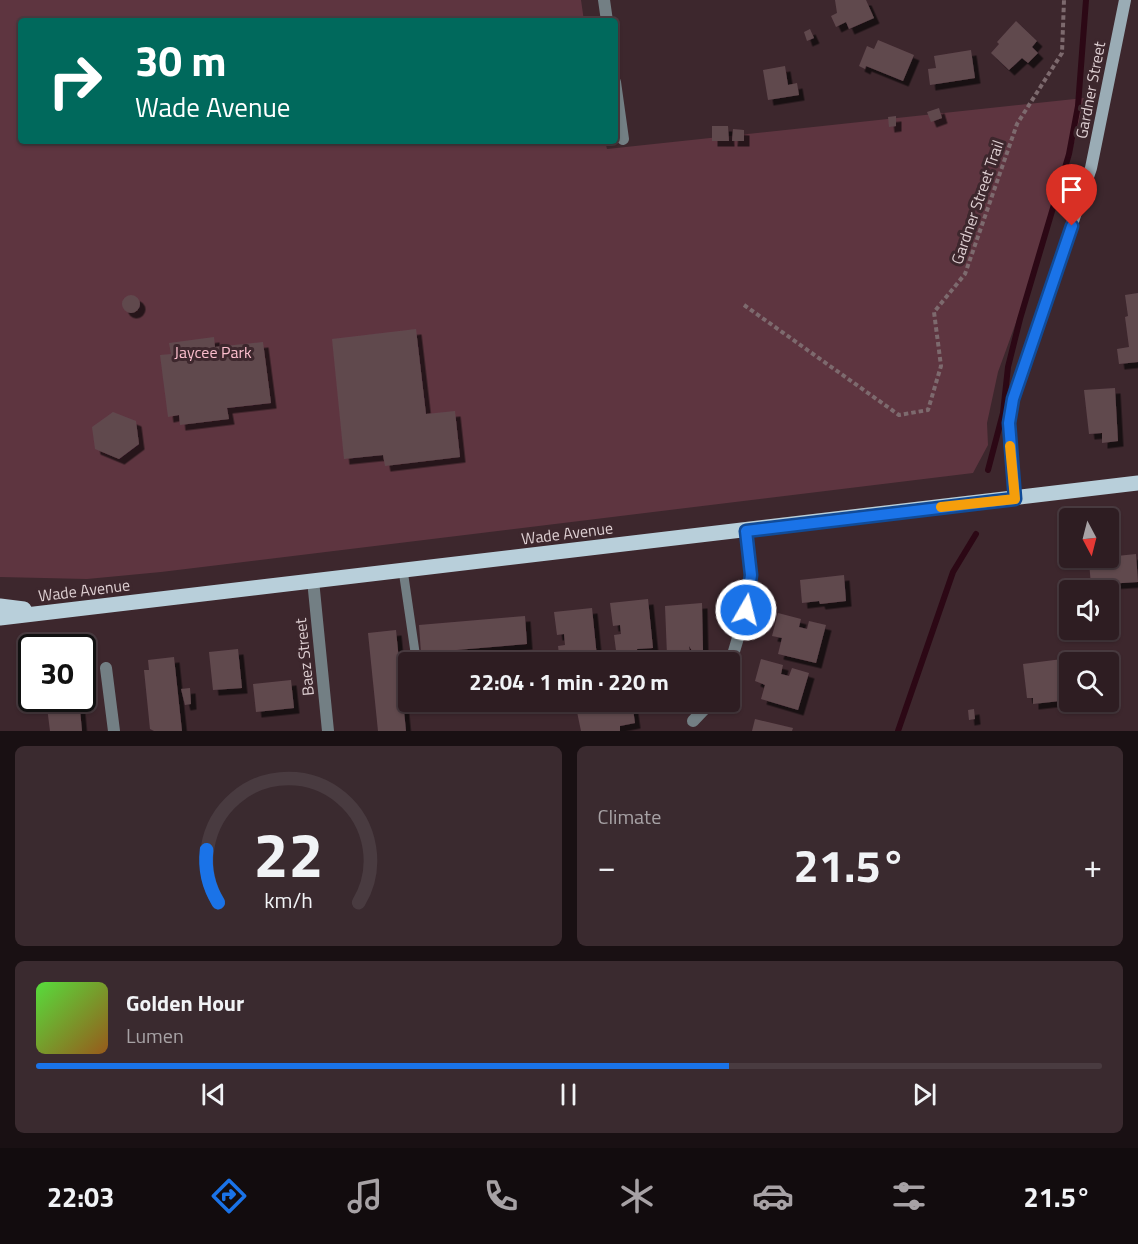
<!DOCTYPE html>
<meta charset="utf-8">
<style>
body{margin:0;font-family:"Titillium Web",sans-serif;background:#3a2a2f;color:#f1f3f6;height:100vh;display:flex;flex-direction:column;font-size:22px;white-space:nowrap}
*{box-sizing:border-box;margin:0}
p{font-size:20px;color:#a7a2a5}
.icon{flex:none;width:33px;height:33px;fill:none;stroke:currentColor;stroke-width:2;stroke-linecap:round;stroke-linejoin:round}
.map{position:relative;height:731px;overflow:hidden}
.panel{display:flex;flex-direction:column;gap:15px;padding:15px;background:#191013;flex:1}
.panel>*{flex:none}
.top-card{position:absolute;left:18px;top:18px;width:600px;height:126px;border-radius:6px;box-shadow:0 2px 4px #0004,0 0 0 2px #493b40;background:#00695c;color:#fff;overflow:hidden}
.needle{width:39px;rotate:173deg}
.buttons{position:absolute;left:1059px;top:508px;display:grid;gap:12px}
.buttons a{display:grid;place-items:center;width:60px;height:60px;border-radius:6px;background:#2e1d22;box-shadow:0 2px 4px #0004,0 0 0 2px #493b40;font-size:30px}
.speed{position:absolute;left:18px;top:634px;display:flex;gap:12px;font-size:30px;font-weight:700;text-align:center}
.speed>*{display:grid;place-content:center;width:78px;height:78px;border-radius:50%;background:#2e1d22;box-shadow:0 2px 4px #0004,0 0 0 2px #493b40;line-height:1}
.speed .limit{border:3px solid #111;border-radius:9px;background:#fff;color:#111}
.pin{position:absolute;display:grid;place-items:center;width:51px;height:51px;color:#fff;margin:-62px -26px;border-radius:50% 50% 50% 0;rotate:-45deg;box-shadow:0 0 6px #0007}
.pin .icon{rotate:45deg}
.me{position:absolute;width:66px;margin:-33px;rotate:8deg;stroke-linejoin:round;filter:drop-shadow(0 0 4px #0008)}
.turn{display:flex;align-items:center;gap:21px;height:126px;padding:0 18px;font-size:27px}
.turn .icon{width:78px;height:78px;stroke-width:2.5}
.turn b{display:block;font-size:42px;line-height:51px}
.big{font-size:45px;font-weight:700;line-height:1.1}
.panel .card{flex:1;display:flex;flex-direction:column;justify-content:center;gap:9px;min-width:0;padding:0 21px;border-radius:9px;background:#3a2a2f}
.panel .dial{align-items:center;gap:0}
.dial svg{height:156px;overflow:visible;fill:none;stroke:#493b40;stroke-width:7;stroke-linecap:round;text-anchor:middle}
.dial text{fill:#f1f3f6;stroke:none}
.song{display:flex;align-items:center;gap:18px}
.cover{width:72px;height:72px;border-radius:9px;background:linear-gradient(135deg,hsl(110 70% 55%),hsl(30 70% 35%))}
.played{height:6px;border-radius:3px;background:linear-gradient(90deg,#1a73e8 65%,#493b40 65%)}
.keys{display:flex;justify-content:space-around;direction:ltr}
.heat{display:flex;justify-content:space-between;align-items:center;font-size:33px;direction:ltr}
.panel .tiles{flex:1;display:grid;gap:15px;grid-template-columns:1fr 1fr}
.card:last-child{grid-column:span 2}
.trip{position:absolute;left:398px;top:652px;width:342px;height:60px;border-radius:6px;background:#2e1d22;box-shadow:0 2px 4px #0004,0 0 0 2px #493b40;font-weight:700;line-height:60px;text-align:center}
.tab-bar{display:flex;height:96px;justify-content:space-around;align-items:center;background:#120c0e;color:#a7a2a5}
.tab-bar .icon{width:42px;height:42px}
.tab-bar .current{color:#1a73e8}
.tab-bar b{font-size:27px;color:#f1f3f6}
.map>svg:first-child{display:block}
</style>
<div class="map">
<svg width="1138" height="731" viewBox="0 0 1138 731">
<defs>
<filter id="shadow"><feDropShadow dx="5.5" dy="5.5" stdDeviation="0" flood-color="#0009"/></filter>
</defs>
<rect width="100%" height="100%" fill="#3d272d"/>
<!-- green -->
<path fill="#5e3540" d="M0,0H581L584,21H21V141H605L607,149L1084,98L1077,132L1045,243L998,372L987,423L988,445L973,473L161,572L87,579L0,577Z"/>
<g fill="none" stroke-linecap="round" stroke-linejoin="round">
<!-- stream -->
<path stroke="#2c0815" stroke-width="6" d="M988,470L1003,413L1008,367L1020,319L1069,154L1078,106L1086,0
M898,731L953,572L976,534"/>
</g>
<!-- building -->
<path fill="#61484e" filter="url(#shadow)" d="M835,0H866L874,18L849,29L846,22L836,27L831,16L837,13Z
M1016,21L1037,41L1032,47L1038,53L1028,63L1022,58L1009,70L991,53L999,44L997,42Z
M810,29L814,38L807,41L804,32Z
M878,40L914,55L903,81L866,66L865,69L859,66L867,46L874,49Z
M971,50L975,78L930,85L928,69L936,68L934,56Z
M785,66L788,85L797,83L799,95L768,100L763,70Z
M939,108L942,118L931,122L927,112Z
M896,116V126L889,127L888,117Z
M712,126H728L729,141H712Z
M733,129L744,130V141H732Z
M1138,293V362L1119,364L1117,349L1129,347L1125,317L1128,316L1125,295Z
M122 304a9 9 0 1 1 18 0a9 9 0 1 1-18 0Z
M416,329L426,414L455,411L460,457L385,466L383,455L344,459L332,339Z
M214,337L215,347L263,342L271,403L227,408L229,419L180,425L179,415L168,417L160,355L171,354L169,343Z
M1115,388L1118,441L1102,443V433L1089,434L1084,390Z
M113,412L136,421L139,444L119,459L95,449L92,427Z
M1136,554L1138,582L1091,585L1089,562H1099L1098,558Z
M844,575L846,601L820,604L819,601L802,603L800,580Z
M648,599L653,648L637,649L638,656L617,658L614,635L621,634L620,625L613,626L610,603Z
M702,603L703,650L692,651L689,646L690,653L667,655L665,606Z
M592,608L597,657L582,659V663H560L558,646L565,645L564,634L557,635L554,612Z
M778,613L801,619L799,627L807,629L809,621L826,625L816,663L778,654L782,638L772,636Z
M525,616L527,644L421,653L419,625Z
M396,630L406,731H378L368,633Z
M238,649L242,688L213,690L209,652Z
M174,657L182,731H154L150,729L144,670H149L148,660Z
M1078,657V663H1070V694L1059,696L1060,701L1033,704V698H1027L1023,664Z
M761,659L783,665L781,674L789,676L792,668L809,673L798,710L761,699L765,685L755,681Z
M291,680L294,708L256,712L253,684Z
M190,688L191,704L185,705L181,689Z
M46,699H79L82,731H50Z
M578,702H632L635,723L620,726V731H581L576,707H579Z
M974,709L975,719L969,720L968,710Z
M755,719L793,728L792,731H752Z"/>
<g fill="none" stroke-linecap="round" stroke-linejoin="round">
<!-- path -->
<path stroke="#7d6a6e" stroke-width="4" stroke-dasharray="4.5 3" stroke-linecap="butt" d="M744,305L899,415L928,410L941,366L934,312L965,274L1017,124L1062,53L1064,0"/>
<!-- lane -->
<path stroke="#737f84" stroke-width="9" d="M403,570L415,652L419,663"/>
<!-- street -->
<path stroke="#737f84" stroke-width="12" d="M604,0L607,21
M615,82L623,139
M313,580L328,731
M106,668L114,731
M729,668L746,611L751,575L746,531
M693,721L711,702"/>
<!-- secondary -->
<path stroke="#9aacb5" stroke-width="12" d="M1015,499L1009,423L1013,399L1091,168L1125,0"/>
<!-- primary -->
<path stroke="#b8cfda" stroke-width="15" d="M0,606L24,609
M0,618L1138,483"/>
</g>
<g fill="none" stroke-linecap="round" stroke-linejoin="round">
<defs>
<path id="route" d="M746,610L751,575L746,531L1015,499L1009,423L1013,399L1072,226"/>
</defs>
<!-- route casing -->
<use href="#route" stroke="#114b97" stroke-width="15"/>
<!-- route -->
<use href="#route" stroke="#1a73e8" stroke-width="10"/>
<!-- slow -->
<path stroke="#f59e0b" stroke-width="10" d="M941,507L1015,499L1010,446"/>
</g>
<g text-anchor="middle" stroke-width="6" stroke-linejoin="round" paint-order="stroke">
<!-- street labels -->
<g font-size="16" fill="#decfd2" stroke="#3d272d">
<text transform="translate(1090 90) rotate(-79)" y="6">Gardner Street</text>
<text transform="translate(977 202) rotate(-71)" y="6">Gardner Street Trail</text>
<text transform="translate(567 533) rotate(-7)" y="6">Wade Avenue</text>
<text transform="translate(84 590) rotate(-7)" y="6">Wade Avenue</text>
<text transform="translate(304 657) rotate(-96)" y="6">Baez Street</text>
</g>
<!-- park labels -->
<g font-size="16" fill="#fcbecd" stroke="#3d272d">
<text x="213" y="358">Jaycee Park</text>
</g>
</g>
</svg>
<div class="buttons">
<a><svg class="needle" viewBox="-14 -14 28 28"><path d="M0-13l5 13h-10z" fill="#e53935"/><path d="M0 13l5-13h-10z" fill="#a7a2a5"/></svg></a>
<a><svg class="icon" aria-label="sound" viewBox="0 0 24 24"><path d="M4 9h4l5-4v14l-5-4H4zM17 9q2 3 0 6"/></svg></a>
<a><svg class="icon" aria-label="search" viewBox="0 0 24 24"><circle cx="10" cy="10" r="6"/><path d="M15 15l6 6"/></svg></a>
</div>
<div class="speed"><div class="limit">30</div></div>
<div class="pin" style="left:1072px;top:226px;background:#d93025"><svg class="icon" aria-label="arrive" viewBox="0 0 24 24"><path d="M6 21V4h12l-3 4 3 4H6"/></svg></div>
<svg class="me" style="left:746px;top:610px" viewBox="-20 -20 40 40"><circle r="17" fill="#1a73e8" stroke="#fff" stroke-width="3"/><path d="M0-11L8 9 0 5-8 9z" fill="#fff"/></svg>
<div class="trip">22:04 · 1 min · 220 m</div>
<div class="top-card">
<div class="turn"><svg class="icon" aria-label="right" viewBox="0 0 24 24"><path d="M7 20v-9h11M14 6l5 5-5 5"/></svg><div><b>30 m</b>Wade Avenue</div></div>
</div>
</div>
<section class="panel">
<div class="tiles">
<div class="card dial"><svg viewBox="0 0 100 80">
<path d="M14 69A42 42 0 1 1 86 69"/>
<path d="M14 69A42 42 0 0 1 8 42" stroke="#1a73e8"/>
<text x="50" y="56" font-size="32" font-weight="700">22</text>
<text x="50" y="72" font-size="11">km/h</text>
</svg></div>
<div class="card"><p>Climate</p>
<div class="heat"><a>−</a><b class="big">21.5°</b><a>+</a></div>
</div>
<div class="card">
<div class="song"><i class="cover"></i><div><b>Golden Hour</b><p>Lumen</p></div></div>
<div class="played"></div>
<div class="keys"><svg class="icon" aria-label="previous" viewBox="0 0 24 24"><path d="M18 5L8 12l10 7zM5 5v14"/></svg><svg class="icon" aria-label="pause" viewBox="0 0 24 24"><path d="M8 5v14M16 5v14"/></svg><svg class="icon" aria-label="next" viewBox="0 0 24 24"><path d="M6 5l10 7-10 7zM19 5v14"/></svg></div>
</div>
</div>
</section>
<nav class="tab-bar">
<b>22:03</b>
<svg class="icon current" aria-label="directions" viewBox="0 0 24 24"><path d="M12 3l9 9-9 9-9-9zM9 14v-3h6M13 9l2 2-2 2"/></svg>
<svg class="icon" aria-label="music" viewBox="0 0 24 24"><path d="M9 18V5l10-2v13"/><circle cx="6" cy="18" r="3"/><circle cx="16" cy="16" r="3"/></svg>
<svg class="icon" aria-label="phone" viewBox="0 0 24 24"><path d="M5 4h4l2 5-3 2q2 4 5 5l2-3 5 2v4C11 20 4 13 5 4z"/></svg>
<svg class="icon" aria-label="climate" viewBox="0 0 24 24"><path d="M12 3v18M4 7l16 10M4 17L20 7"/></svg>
<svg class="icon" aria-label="car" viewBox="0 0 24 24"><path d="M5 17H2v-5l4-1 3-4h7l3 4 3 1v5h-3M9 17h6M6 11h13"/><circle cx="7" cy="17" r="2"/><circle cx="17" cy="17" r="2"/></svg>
<svg class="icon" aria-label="filters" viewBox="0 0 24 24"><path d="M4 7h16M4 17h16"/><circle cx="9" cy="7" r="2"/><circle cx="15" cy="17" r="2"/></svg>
<b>21.5°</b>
</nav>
